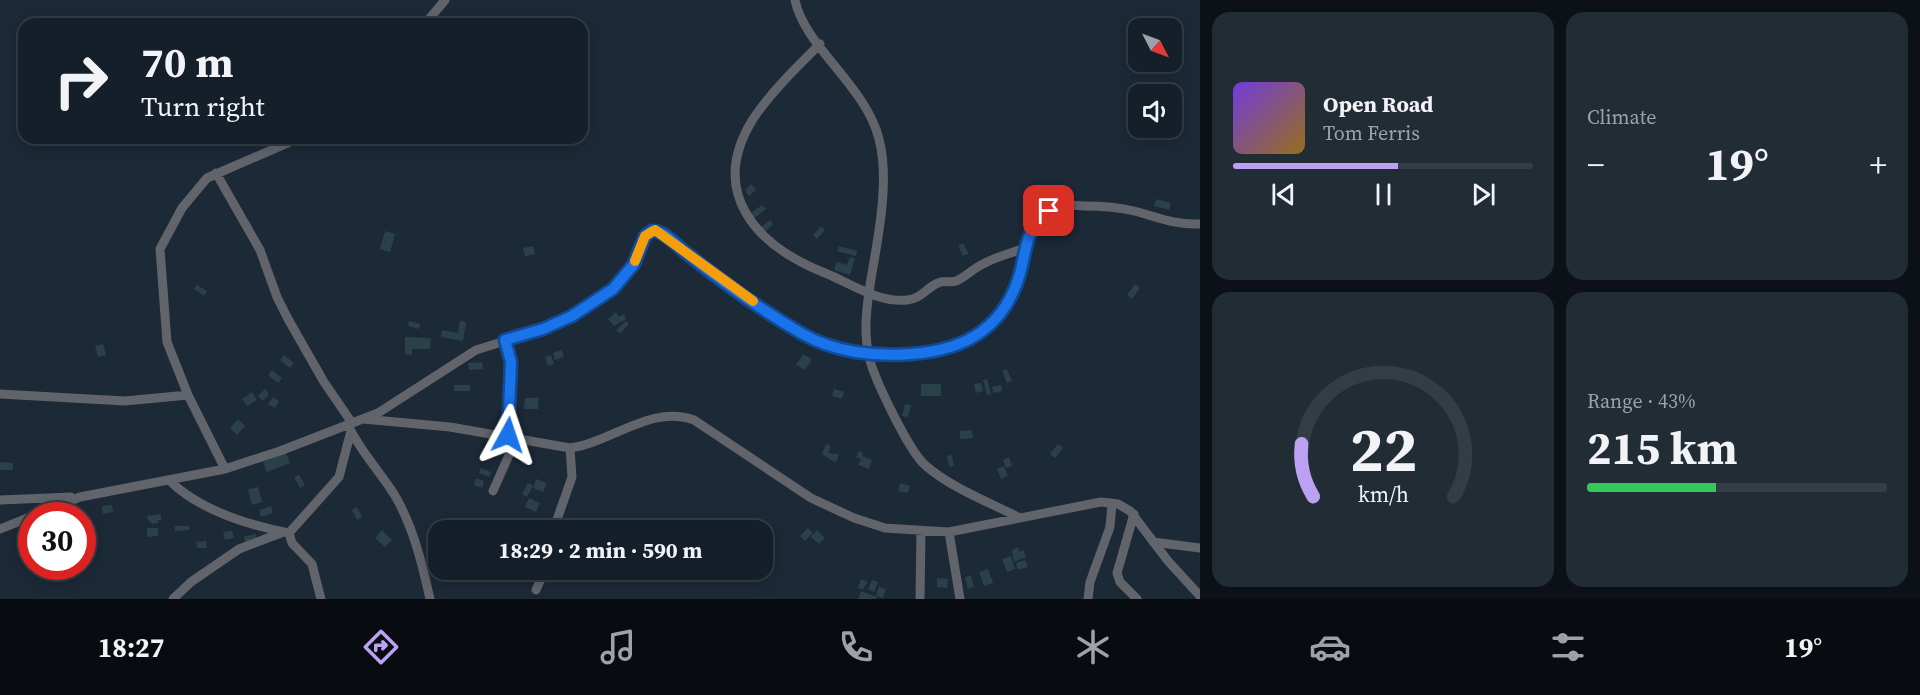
<!DOCTYPE html>
<meta charset="utf-8">
<style>
body{margin:0;font-family:"Source Serif 4",serif;background:#222c35;color:#f1f3f6;height:100vh;display:flex;flex-direction:column;font-size:22px;white-space:nowrap}
*{box-sizing:border-box;margin:0}
p{font-size:20px;color:#9da2a8}
.icon{flex:none;width:33px;height:33px;fill:none;stroke:currentColor;stroke-width:2;stroke-linecap:round;stroke-linejoin:round}
.map{position:relative;flex:1;overflow:hidden}
.drawer{display:flex;flex-direction:column;gap:12px;padding:12px;background:#0c1117;width:720px}
.drawer>*{flex:none}
.hud{position:absolute;left:18px;top:18px;width:570px;height:126px;border-radius:18px;box-shadow:0 3px 15px #0003,0 0 0 2px #343d46;background:#151f29;color:#f1f3f6;overflow:hidden}
.needle{width:39px;rotate:132deg}
.controls{position:absolute;left:1128px;top:18px;display:grid;gap:12px}
.controls a{display:grid;place-items:center;width:54px;height:54px;border-radius:12px;background:#151f29;box-shadow:0 3px 15px #0003,0 0 0 2px #343d46;font-size:30px}
.speed{position:absolute;left:18px;top:502px;display:flex;gap:12px;font-size:30px;font-weight:700;text-align:center}
.speed>*{display:grid;place-content:center;width:78px;height:78px;border-radius:50%;background:#151f29;box-shadow:0 3px 15px #0003,0 0 0 2px #343d46;line-height:1}
.speed .limit{border:9px solid #d22;background:#fff;color:#111}
.pin{position:absolute;display:grid;place-items:center;width:51px;height:51px;color:#fff;margin:-26px;border-radius:12px;box-shadow:0 3px 9px #0006}
.me{position:absolute;width:66px;margin:-33px;rotate:5deg;stroke-linejoin:round;filter:drop-shadow(0 0 4px #0008)}
.turn{display:flex;align-items:center;gap:21px;height:126px;padding:0 24px;font-size:27px}
.turn .icon{width:78px;height:78px;stroke-width:2.5}
.turn b{display:block;font-size:42px;line-height:51px}
.big{font-size:45px;font-weight:700;line-height:1.1}
.drawer .tile{flex:1;display:flex;flex-direction:column;justify-content:center;gap:9px;min-width:0;padding:0 21px;border-radius:18px;background:#222c35}
.drawer .dial{align-items:center;gap:0}
.dial svg{height:156px;overflow:visible;fill:none;stroke:#343d46;stroke-width:7;stroke-linecap:round;text-anchor:middle}
.dial text{fill:#f1f3f6;stroke:none}
.song{display:flex;align-items:center;gap:18px}
.cover{width:72px;height:72px;border-radius:9px;background:linear-gradient(135deg,hsl(260 70% 55%),hsl(40 70% 35%))}
.played{height:6px;border-radius:3px;background:linear-gradient(90deg,#bca0f2 55%,#343d46 55%)}
.keys{display:flex;justify-content:space-around;direction:ltr}
.heat{display:flex;justify-content:space-between;align-items:center;font-size:33px;direction:ltr}
.charge{height:9px;border-radius:4px;background:linear-gradient(90deg,#34c759 43%,#343d46 0)}
.drawer .tiles{flex:1;display:grid;gap:12px;grid-template-columns:repeat(2,1fr)}
.trip{position:absolute;left:428px;top:520px;width:345px;height:60px;border-radius:18px;background:#151f29;box-shadow:0 3px 15px #0003,0 0 0 2px #343d46;font-weight:700;line-height:60px;text-align:center}
.dock{display:flex;height:96px;justify-content:space-around;align-items:center;background:#080c10;color:#9da2a8}
.dock .icon{width:42px;height:42px}
.dock .active{color:#bca0f2}
.dock b{font-size:27px;color:#f1f3f6}
main{display:flex;flex:1;min-height:0}
.map>svg:first-child{display:block}
</style>
<main>
<div class="map">
<svg width="1200" height="599" viewBox="0 0 1200 599">
<rect width="100%" height="100%" fill="#1c2937"/>
<!-- building -->
<path fill="#2b414a" d="M751,184L756,190L749,196L745,190Z
M1156,199L1171,203L1169,210L1154,206Z
M762,205L766,209L754,218L751,213Z
M770,220L773,224L764,233L760,228Z
M821,226L825,230L817,239L813,235Z
M385,231L395,234L390,252L380,249Z
M963,243L969,254L963,256L958,246Z
M533,246L535,254L525,256L523,248Z
M839,246L857,251L856,256L837,251Z
M850,257L855,258L850,275L834,270L837,262L847,265Z
M1135,284L1140,288L1132,299L1127,295Z
M197,285L207,291L204,296L194,289Z
M616,312L619,317L624,314L626,319L614,326L608,319Z
M409,321L420,324L419,329L408,326Z
M460,321L466,322L463,341L441,337L442,330L458,333Z
M626,321L629,324L620,334L616,330Z
M405,337L431,338L430,349H412V355L405,354Z
M103,344L106,355L98,357L95,346Z
M562,350L564,357L555,360L553,353Z
M803,354L812,359L805,370L796,365Z
M284,355L294,363L290,368L280,360Z
M551,355L554,364L548,366L545,357Z
M482,362L483,369L469,370L468,363Z
M1007,369L1012,381L1007,383L1002,371Z
M272,370L282,378L278,383L268,375Z
M987,379L991,394L987,395L983,380Z
M981,383L983,391L976,393L974,384Z
M921,384H941V396H921Z
M454,385H470V391H454Z
M1001,385L1002,391L993,393L992,387Z
M265,389L269,394L263,401L258,396Z
M834,389L844,392L842,399L832,396Z
M252,392L257,400L247,406L242,399Z
M273,397L279,401L275,408L268,404Z
M525,398H539L538,409H524Z
M905,404L911,405L908,417L902,416Z
M238,419L245,426L237,435L230,428Z
M972,430L973,438L960,439V431Z
M826,444L831,446L828,453L839,454L836,463L822,454Z
M1058,444L1063,448L1055,458L1050,454Z
M859,451L863,453L862,456L872,460L869,469L858,465L861,459L856,457Z
M286,453L290,463L267,472L263,462Z
M952,455L954,466L949,467L947,456Z
M1009,457L1012,466L1006,468L1003,460Z
M0,462L13,463V470H0Z
M1004,466L1008,476L1001,479L997,469Z
M481,468L491,472L489,477L479,473Z
M299,475L305,485L300,488L294,477Z
M476,478L484,481L482,488L474,485Z
M536,479L547,483L543,492L533,488Z
M528,483L533,485L527,497L522,494Z
M900,483L910,486L908,493L898,491Z
M258,487L262,502L252,505L248,489Z
M529,498L540,503L536,512L525,507Z
M112,505L113,512L103,514L102,506Z
M271,506L273,513L261,517L259,510Z
M357,507L362,517L357,520L352,510Z
M161,514V520H158V523L151,524V521H148L147,516Z
M175,526H189V530L175,531Z
M147,528H158V536L147,537Z
M808,528L813,533L805,541L800,536Z
M382,530L392,540L385,547L375,538Z
M817,530L825,538L819,544L811,537Z
M232,531L234,538L225,540L223,532Z
M256,534L257,541L245,543L244,536Z
M206,541L207,548H197L196,542Z
M1018,547L1019,552L1023,550L1026,557L1014,562L1012,550Z
M1011,556L1015,569L1007,572L1002,559Z
M1025,560L1028,567L1018,570L1016,563Z
M988,569L993,583L984,586L979,572Z
M971,576L974,587L968,589L965,577Z
M937,578L948,579L947,588L937,587Z
M861,579L868,582L863,589L858,588Z
M872,580L878,582L874,592L868,589Z
M879,587L886,589L883,598L876,596Z
M861,591L877,597L876,599H858Z"/>
<g fill="none" stroke-linecap="round" stroke-linejoin="round">
<!-- minor -->
<path stroke="#62646c" stroke-width="9" d="M795,0C804,46 866,86 879,139C890,181 878,237 871,279C867,304 863,331 869,356C873,377 909,451 925,465C951,488 989,502 1020,518
M425,24L445,0
M820,44C797,67 771,92 753,119C707,193 757,246 825,273C850,283 878,303 907,300C921,299 926,288 938,283C944,280 950,283 956,281C964,278 974,268 983,264C995,257 1012,253 1025,248
M216,173L260,250L277,297L288,319L324,382L352,423
M505,340L511,362L508,435
M0,394L125,401L188,395
M363,419L450,427L570,448C611,443 651,404 694,420L811,498L854,518L885,528L949,532L1101,502L1118,504L1130,511L1168,561L1200,596
M350,429C362,453 380,472 394,494C413,526 422,563 430,599
M225,469L188,395L167,342L160,249L182,208L207,178L299,138
M169,480C199,510 248,525 289,533
M493,491L517,437
M0,500L71,497
M1134,514L1117,573L1120,582L1137,599
M0,529L80,497L225,469L280,451L378,413L476,350L543,329L579,312L613,289L628,273L645,236L652,231C663,230 676,245 685,252C721,281 761,309 801,333C827,349 862,355 893,355C938,355 997,340 1014,292C1027,260 1021,219 1062,206C1069,204 1077,206 1084,206C1100,206 1118,207 1134,211C1157,217 1175,225 1200,224
M553,531L572,477L570,448
M949,532L960,599
M1153,542L1200,548
M536,590L545,570
M173,599L191,582L239,549L281,533
M321,599L312,564L292,543L289,533L339,477L351,431
M920,599L921,531
M1088,599L1090,582L1110,527L1112,503"/>
</g>
<g fill="none" stroke-linecap="round" stroke-linejoin="round">
<defs>
<path id="route" d="M508,435L511,362L505,340L543,329L572,316L613,289L634,264L645,236L652,231C664,230 676,245 685,252C721,281 761,310 801,333C833,352 875,357 911,354C968,350 1006,326 1021,270C1026,247 1028,225 1049,211"/>
</defs>
<!-- route casing -->
<use href="#route" stroke="#114b97" stroke-width="15"/>
<!-- route -->
<use href="#route" stroke="#1a73e8" stroke-width="10"/>
<!-- slow -->
<path stroke="#f59e0b" stroke-width="10" d="M635,261L645,236L655,230L753,301"/>
</g>
</svg>
<div class="controls">
<a><svg class="needle" viewBox="-14 -14 28 28"><path d="M0-13l5 13h-10z" fill="#e53935"/><path d="M0 13l5-13h-10z" fill="#9da2a8"/></svg></a>
<a><svg class="icon" aria-label="sound" viewBox="0 0 24 24"><path d="M4 9h4l5-4v14l-5-4H4zM17 9q2 3 0 6"/></svg></a>
</div>
<div class="speed"><div class="limit">30</div></div>
<div class="pin" style="left:1049px;top:211px;background:#d93025"><svg class="icon" aria-label="arrive" viewBox="0 0 24 24"><path d="M6 21V4h12l-3 4 3 4H6"/></svg></div>
<svg class="me" style="left:508px;top:435px" viewBox="-20 -20 40 40"><path d="M0-17L14 15 0 8-14 15z" fill="#1a73e8" stroke="#fff" stroke-width="4"/></svg>
<div class="trip">18:29 · 2 min · 590 m</div>
<div class="hud">
<div class="turn"><svg class="icon" aria-label="right" viewBox="0 0 24 24"><path d="M7 20v-9h11M14 6l5 5-5 5"/></svg><div><b>70 m</b>Turn right</div></div>
</div>
</div>
<section class="drawer">
<div class="tiles">
<div class="tile">
<div class="song"><i class="cover"></i><div><b>Open Road</b><p>Tom Ferris</p></div></div>
<div class="played"></div>
<div class="keys"><svg class="icon" aria-label="previous" viewBox="0 0 24 24"><path d="M18 5L8 12l10 7zM5 5v14"/></svg><svg class="icon" aria-label="pause" viewBox="0 0 24 24"><path d="M8 5v14M16 5v14"/></svg><svg class="icon" aria-label="next" viewBox="0 0 24 24"><path d="M6 5l10 7-10 7zM19 5v14"/></svg></div>
</div>
<div class="tile"><p>Climate</p>
<div class="heat"><a>−</a><b class="big">19°</b><a>+</a></div>
</div>
<div class="tile dial"><svg viewBox="0 0 100 80">
<path d="M14 69A42 42 0 1 1 86 69"/>
<path d="M14 69A42 42 0 0 1 8 42" stroke="#bca0f2"/>
<text x="50" y="56" font-size="32" font-weight="700">22</text>
<text x="50" y="72" font-size="11">km/h</text>
</svg></div>
<div class="tile"><p>Range · 43%</p><b class="big">215 km</b><div class="charge"></div></div>
</div>
</section>
</main>
<nav class="dock">
<b>18:27</b>
<svg class="icon active" aria-label="directions" viewBox="0 0 24 24"><path d="M12 3l9 9-9 9-9-9zM9 14v-3h6M13 9l2 2-2 2"/></svg>
<svg class="icon" aria-label="music" viewBox="0 0 24 24"><path d="M9 18V5l10-2v13"/><circle cx="6" cy="18" r="3"/><circle cx="16" cy="16" r="3"/></svg>
<svg class="icon" aria-label="phone" viewBox="0 0 24 24"><path d="M5 4h4l2 5-3 2q2 4 5 5l2-3 5 2v4C11 20 4 13 5 4z"/></svg>
<svg class="icon" aria-label="climate" viewBox="0 0 24 24"><path d="M12 3v18M4 7l16 10M4 17L20 7"/></svg>
<svg class="icon" aria-label="car" viewBox="0 0 24 24"><path d="M5 17H2v-5l4-1 3-4h7l3 4 3 1v5h-3M9 17h6M6 11h13"/><circle cx="7" cy="17" r="2"/><circle cx="17" cy="17" r="2"/></svg>
<svg class="icon" aria-label="filters" viewBox="0 0 24 24"><path d="M4 7h16M4 17h16"/><circle cx="9" cy="7" r="2"/><circle cx="15" cy="17" r="2"/></svg>
<b>19°</b>
</nav>
